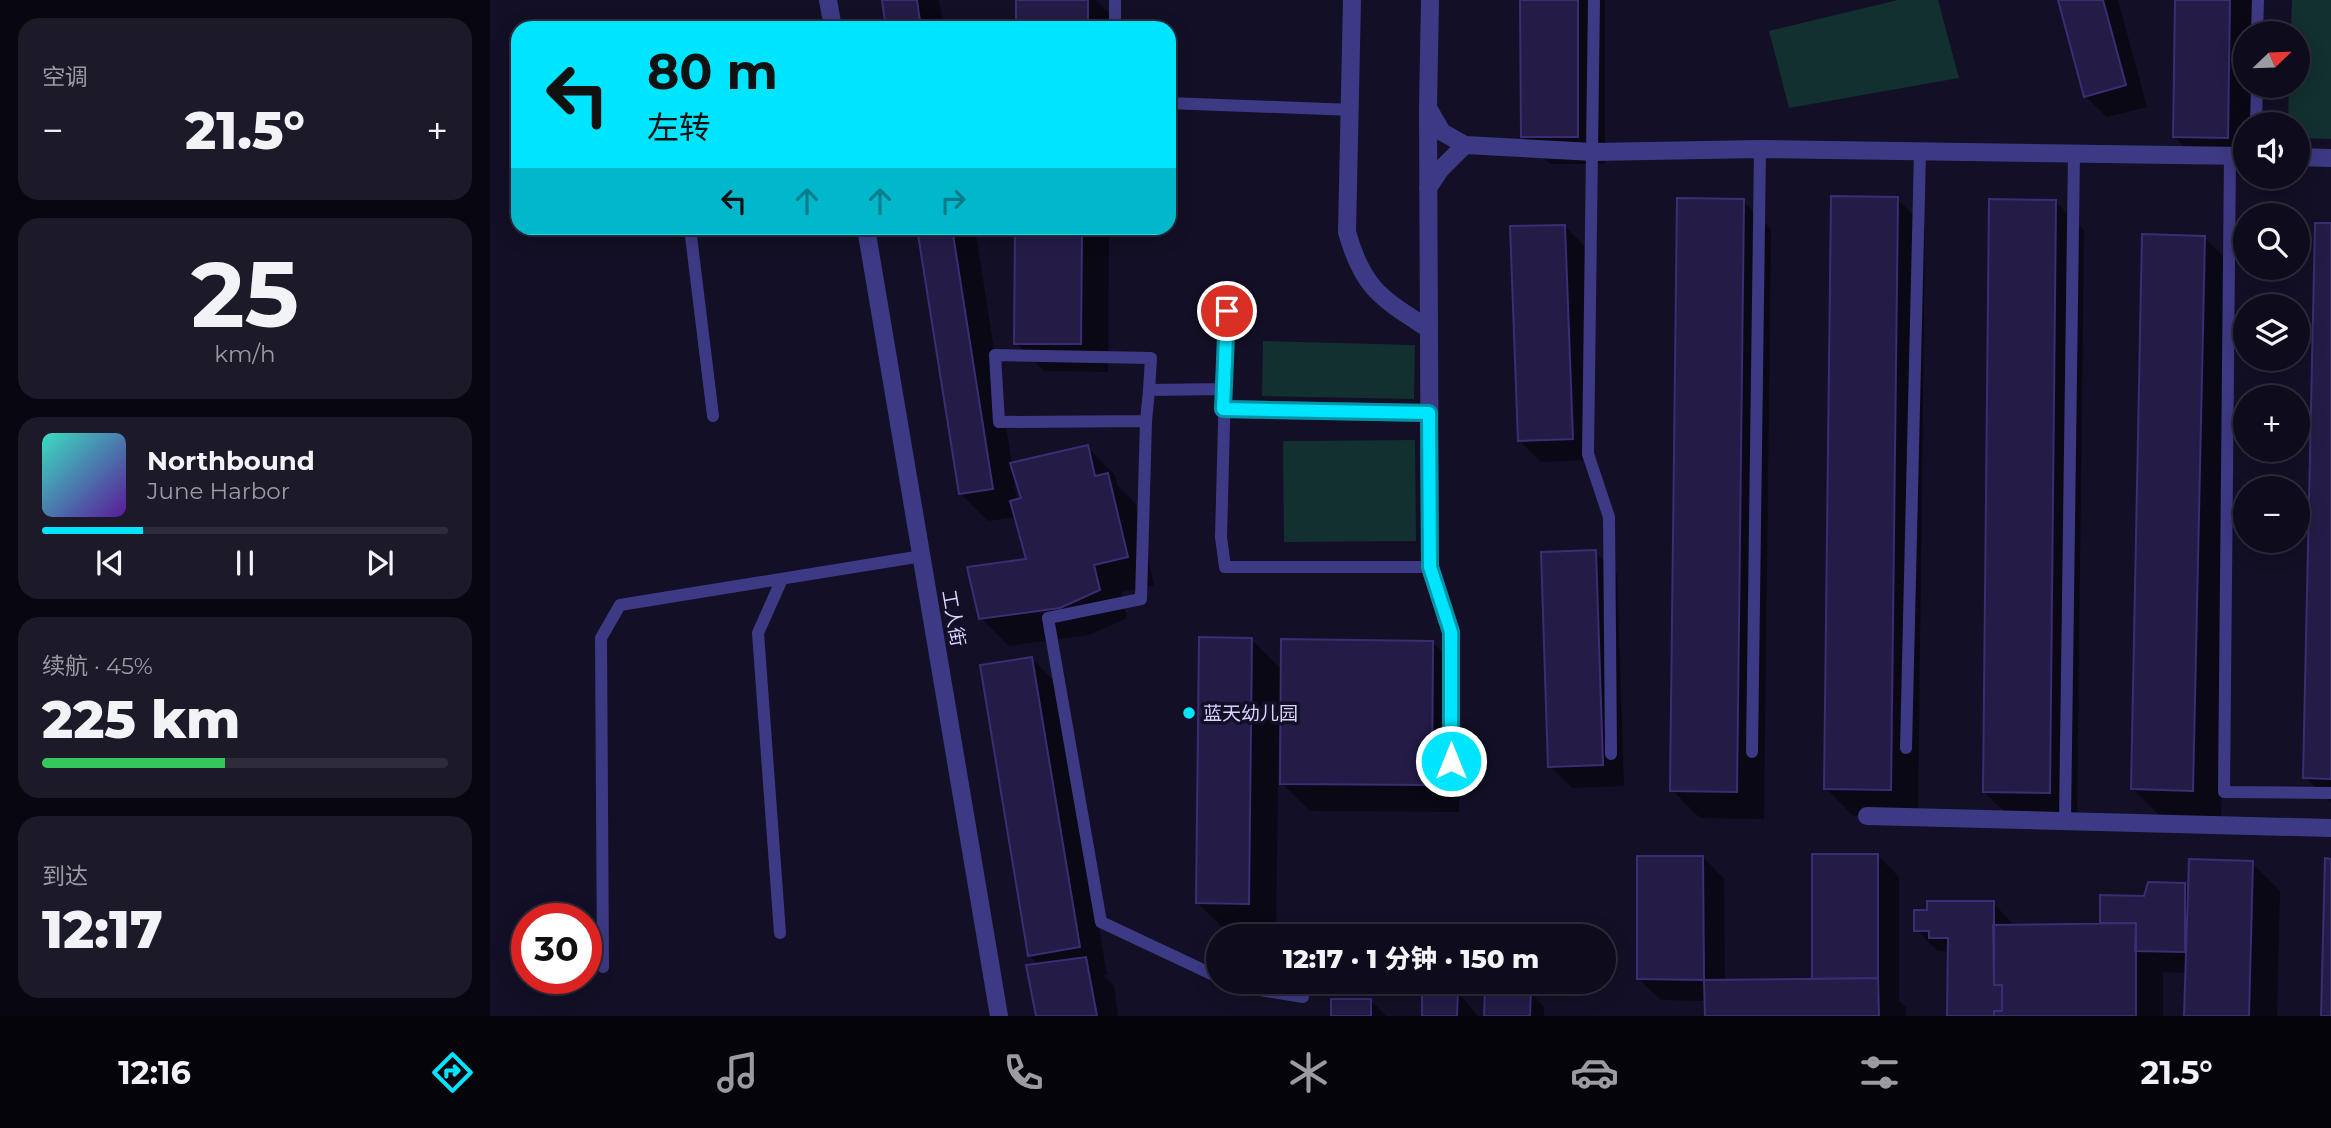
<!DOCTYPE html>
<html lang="zh">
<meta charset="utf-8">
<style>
body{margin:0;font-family:Montserrat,"Noto Sans SC",sans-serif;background:#1c1929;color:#f1f3f6;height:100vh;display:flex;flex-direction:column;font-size:26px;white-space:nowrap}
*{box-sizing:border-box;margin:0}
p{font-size:23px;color:#9b9ba3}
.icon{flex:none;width:38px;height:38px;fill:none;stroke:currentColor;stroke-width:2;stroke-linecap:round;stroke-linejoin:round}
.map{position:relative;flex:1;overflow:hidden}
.panel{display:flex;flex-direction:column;gap:18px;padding:18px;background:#08060f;width:490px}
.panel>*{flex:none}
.guide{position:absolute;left:21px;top:21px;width:665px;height:214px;border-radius:21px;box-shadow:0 4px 18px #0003,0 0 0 2px #2e2b3b;background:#00e5ff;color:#111;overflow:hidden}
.needle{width:46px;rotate:67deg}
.tools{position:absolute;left:1743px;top:21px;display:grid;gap:14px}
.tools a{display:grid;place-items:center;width:77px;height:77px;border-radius:50%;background:#0e0b1c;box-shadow:0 4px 18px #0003,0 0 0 2px #2e2b3b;font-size:35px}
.speed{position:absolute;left:21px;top:903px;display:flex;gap:14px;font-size:35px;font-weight:700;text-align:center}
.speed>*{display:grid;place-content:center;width:91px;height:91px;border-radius:50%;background:#0e0b1c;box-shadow:0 4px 18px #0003,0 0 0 2px #2e2b3b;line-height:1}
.speed .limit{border:10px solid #d22;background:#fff;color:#111}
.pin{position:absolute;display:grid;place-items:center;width:60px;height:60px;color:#fff;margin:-30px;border:4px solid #fff;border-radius:50%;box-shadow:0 2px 7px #0007}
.me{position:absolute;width:77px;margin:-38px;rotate:0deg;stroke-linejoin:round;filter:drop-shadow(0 0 5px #0008)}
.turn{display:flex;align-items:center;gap:24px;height:147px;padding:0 21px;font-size:32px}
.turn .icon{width:91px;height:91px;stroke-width:2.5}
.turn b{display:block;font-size:49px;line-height:60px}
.lanes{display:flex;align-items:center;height:66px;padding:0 21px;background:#0003;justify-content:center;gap:35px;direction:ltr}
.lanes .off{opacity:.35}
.big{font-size:52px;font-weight:800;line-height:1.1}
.panel .widget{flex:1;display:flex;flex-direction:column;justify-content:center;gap:10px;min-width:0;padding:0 24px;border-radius:21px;background:#1c1929}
.panel .dial{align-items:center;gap:0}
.dial b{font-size:91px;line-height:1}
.song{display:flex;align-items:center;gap:21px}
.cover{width:84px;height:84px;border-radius:10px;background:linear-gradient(135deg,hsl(170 70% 55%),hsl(270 70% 35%))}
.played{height:7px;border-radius:4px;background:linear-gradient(90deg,#00e5ff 25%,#2e2b3b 25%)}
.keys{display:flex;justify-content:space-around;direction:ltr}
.heat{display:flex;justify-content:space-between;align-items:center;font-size:38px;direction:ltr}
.charge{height:10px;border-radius:5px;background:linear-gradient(90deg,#34c759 45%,#2e2b3b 0)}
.trip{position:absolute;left:716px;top:924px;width:410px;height:70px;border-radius:35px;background:#0e0b1c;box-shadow:0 4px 18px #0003,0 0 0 2px #2e2b3b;font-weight:800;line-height:70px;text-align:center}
.tabs{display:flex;height:112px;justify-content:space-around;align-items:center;background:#06040b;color:#9b9ba3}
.tabs .icon{width:49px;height:49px}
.tabs .active{color:#00e5ff}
.tabs b{font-size:32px;color:#f1f3f6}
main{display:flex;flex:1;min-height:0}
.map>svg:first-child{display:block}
</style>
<main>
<section class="panel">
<div class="widget"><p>空调</p>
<div class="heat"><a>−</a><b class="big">21.5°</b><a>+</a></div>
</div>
<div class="widget dial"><b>25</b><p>km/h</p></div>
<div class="widget">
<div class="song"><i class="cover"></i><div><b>Northbound</b><p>June Harbor</p></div></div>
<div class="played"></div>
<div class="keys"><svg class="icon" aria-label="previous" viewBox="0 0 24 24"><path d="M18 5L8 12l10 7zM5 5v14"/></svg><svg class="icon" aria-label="pause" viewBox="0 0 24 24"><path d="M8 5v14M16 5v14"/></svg><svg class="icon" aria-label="next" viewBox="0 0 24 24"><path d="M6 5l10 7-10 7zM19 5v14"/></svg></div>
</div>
<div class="widget"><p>续航 · 45%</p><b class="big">225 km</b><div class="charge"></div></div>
<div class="widget"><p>到达</p><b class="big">12:17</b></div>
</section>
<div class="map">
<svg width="1841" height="1016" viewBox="0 0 1841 1016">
<rect width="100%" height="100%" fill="#130f26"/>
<!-- green -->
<path fill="#12302f" d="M1408,0H1448L1469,78L1299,108L1279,31Z
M1802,0H1841V139L1808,138V124H1798L1799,86H1808V33H1801Z
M773,341L925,345L924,399L772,396Z
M925,440L926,541L794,542L793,441Z"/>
<!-- shadow -->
<path fill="#0007" fill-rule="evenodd" d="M394,0H449L454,28H398Z
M528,0H606L619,13V28H527Z
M1032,0H1115V164H1060L1032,137Z
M1570,0H1628L1657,107L1617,117L1595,96Z
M1686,0H1768L1767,33H1755V86H1767L1766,124H1755V165H1713L1685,137Z
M1407,199L1435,227L1428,817L1363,816L1336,788Z
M1253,201L1281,229L1274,819L1210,818L1182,790Z
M1566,202L1594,230L1587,820L1522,819L1494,792Z
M1841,225V803L1815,777Z
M1075,226L1096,248L1103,460L1051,462L1029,440Z
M429,228H485L522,464L597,447L625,475L627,485L645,503L664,585L631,592L637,618L599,635L519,646L491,618L538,560L526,517L498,521L470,493ZM525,474L533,499L527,501L523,475Z
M527,228H619L618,372L554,371L526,343Z
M1714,237L1742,265L1731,818L1670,816L1642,788Z
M1105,552L1127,574L1134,786L1082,788L1060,766Z
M762,640L793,671L942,642L970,670L969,812L820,811L792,783V715H789L786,931L735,930L707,902Z
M541,658L569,686L617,975H613L624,986L628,1016H547L549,965L539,955Z
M1388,856L1409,877V1001L1416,1007V1016H1217L1216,1001L1171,1000L1149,979L1213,857L1234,879L1235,982L1324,980Z
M1762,863L1790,891L1787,1016H1696L1697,973L1673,972V1016H1459V956L1455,951H1448L1426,930L1503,903L1525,926L1615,925L1612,922L1656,898L1695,884L1700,889Z
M967,991L988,1016H934Z
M1040,992L1054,1007V1016H996Z
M880,1000L896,1016H843Z"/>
<!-- building -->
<path fill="#241b47" stroke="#3b2d73" stroke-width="2" d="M392,0H427L431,28H396Z
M526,0H598V28H526Z
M1030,0H1088V137H1031Z
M1568,0H1613L1636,85L1594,97Z
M1685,0H1740L1738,138L1683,137Z
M1341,196L1408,197L1401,790L1334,789Z
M1187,198L1254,199L1247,792L1180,791Z
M1499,199L1566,200L1560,793L1493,792Z
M1825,223H1841V779L1813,778Z
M1075,225L1083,439L1028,441L1020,226Z
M427,228H462L503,489L469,494Z
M525,228H592L591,344H524Z
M1652,234L1715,236L1703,791L1641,789Z
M598,445L605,476L618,473L638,557L604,565L610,590L570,608L489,619L477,567L536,559L520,501L531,498L520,463Z
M1106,550L1113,765L1058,767L1051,552Z
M709,637L762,638L759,904L706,903Z
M791,639L943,641L942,785L790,784Z
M542,657L590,947L538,956L490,665Z
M1322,854H1388V978L1322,979Z
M1147,856H1213L1214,980L1147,979Z
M1835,858L1841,859V1016H1831Z
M1699,859L1763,861L1759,1016H1694Z
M1658,882L1695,883V952L1645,951L1646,923H1610V895L1654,896Z
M1437,901H1504V985H1512V1011H1504V1016H1457L1458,938H1439V931H1424V910H1437Z
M1646,923V1016H1504V1011H1512V985H1504L1503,925Z
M596,957L607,1016H546L536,965Z
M1388,978L1389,1016H1215L1214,980Z
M932,989H968L967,1016H932Z
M995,990H1041L1040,1016H994Z
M841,999H881V1016H841Z"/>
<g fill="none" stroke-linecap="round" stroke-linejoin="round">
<!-- service -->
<path stroke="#3d3a85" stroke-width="12" d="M1104,0L1098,454L1119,517L1121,754
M625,28V0
M1767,33L1768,0
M679,103L862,110
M1766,124L1767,86
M1740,155L1734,792L1841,793
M200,228L223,416
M737,311L731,537L735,567H940
M659,390L656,421L509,422L505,355L661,358L659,390L734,389
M656,421L651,599L558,618L611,922L728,977
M1416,748L1430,151
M1262,752L1270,149
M1575,821L1584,153
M290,933L268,633L292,579
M113,967L111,638L130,605L432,556
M738,982L751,987L813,997"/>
<!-- minor -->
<path stroke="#3d3a85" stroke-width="18" d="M338,0L343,28
M862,0L857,232C873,289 891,298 939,329
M940,0L938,108L952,132L975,145L1103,152L1270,149L1755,156
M938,111L940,567L961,632V761
M1808,157L1841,158
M938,188L950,170L975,145
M376,228L509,1016
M733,409L939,413
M1377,816L1841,828"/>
</g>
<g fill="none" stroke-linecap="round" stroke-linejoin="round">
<defs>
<path id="route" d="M737,311L733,409L939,413L940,567L961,632V761"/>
</defs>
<!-- route casing -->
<use href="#route" stroke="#0095a6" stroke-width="18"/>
<!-- route -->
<use href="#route" stroke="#00e5ff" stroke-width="12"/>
</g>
<!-- markers -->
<circle fill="#00e5ff" stroke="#130f26" stroke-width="2.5" cx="699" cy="713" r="7"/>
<g text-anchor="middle" stroke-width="7" stroke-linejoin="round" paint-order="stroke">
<!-- street labels -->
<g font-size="19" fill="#d9d4ff" stroke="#130f26">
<text transform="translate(464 618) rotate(80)" y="7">工人街</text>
</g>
<!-- poi labels -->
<g font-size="19" fill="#d9d4ff" stroke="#130f26" text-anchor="start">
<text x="713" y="720">蓝天幼儿园</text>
</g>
</g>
</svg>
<div class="tools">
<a><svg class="needle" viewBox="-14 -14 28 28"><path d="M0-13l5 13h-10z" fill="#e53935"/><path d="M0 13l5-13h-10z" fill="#9b9ba3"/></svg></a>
<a><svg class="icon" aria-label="sound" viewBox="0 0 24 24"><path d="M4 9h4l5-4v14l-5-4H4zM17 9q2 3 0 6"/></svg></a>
<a><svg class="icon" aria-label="search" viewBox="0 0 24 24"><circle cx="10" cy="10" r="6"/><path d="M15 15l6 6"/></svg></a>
<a><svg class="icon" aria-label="layers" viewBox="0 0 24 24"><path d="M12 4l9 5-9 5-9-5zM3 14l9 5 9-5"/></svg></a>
<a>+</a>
<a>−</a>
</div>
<div class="speed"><div class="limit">30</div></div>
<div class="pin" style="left:737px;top:311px;background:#d93025"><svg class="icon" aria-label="arrive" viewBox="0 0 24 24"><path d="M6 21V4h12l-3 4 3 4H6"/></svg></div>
<svg class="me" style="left:961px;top:761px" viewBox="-20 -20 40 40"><circle r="17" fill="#00e5ff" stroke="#fff" stroke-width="3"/><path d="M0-11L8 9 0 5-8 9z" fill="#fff"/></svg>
<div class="trip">12:17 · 1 分钟 · 150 m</div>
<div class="guide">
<div class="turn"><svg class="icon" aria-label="left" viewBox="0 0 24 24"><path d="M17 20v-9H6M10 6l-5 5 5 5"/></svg><div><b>80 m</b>左转</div></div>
<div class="lanes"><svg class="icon" aria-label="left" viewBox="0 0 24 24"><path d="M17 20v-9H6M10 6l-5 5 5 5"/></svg><svg class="icon off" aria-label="ahead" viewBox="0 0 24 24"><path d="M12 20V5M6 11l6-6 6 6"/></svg><svg class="icon off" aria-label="ahead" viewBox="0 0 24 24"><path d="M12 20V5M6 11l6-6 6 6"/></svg><svg class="icon off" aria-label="right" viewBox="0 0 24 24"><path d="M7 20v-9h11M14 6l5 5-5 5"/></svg></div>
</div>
</div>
</main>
<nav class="tabs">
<b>12:16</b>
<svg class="icon active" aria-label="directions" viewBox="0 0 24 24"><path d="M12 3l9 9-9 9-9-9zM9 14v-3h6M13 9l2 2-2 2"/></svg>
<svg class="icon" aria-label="music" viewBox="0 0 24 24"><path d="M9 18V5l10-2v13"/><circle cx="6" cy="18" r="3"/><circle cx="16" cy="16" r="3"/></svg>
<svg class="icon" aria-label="phone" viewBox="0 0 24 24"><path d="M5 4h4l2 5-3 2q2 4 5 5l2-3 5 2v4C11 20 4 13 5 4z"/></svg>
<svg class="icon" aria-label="climate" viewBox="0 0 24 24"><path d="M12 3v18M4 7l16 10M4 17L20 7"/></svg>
<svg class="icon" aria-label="car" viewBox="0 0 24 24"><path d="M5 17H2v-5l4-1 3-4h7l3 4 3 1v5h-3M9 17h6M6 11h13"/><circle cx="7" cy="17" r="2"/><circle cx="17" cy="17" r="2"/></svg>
<svg class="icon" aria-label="filters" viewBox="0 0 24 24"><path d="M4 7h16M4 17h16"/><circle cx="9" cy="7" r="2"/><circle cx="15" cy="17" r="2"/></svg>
<b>21.5°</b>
</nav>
